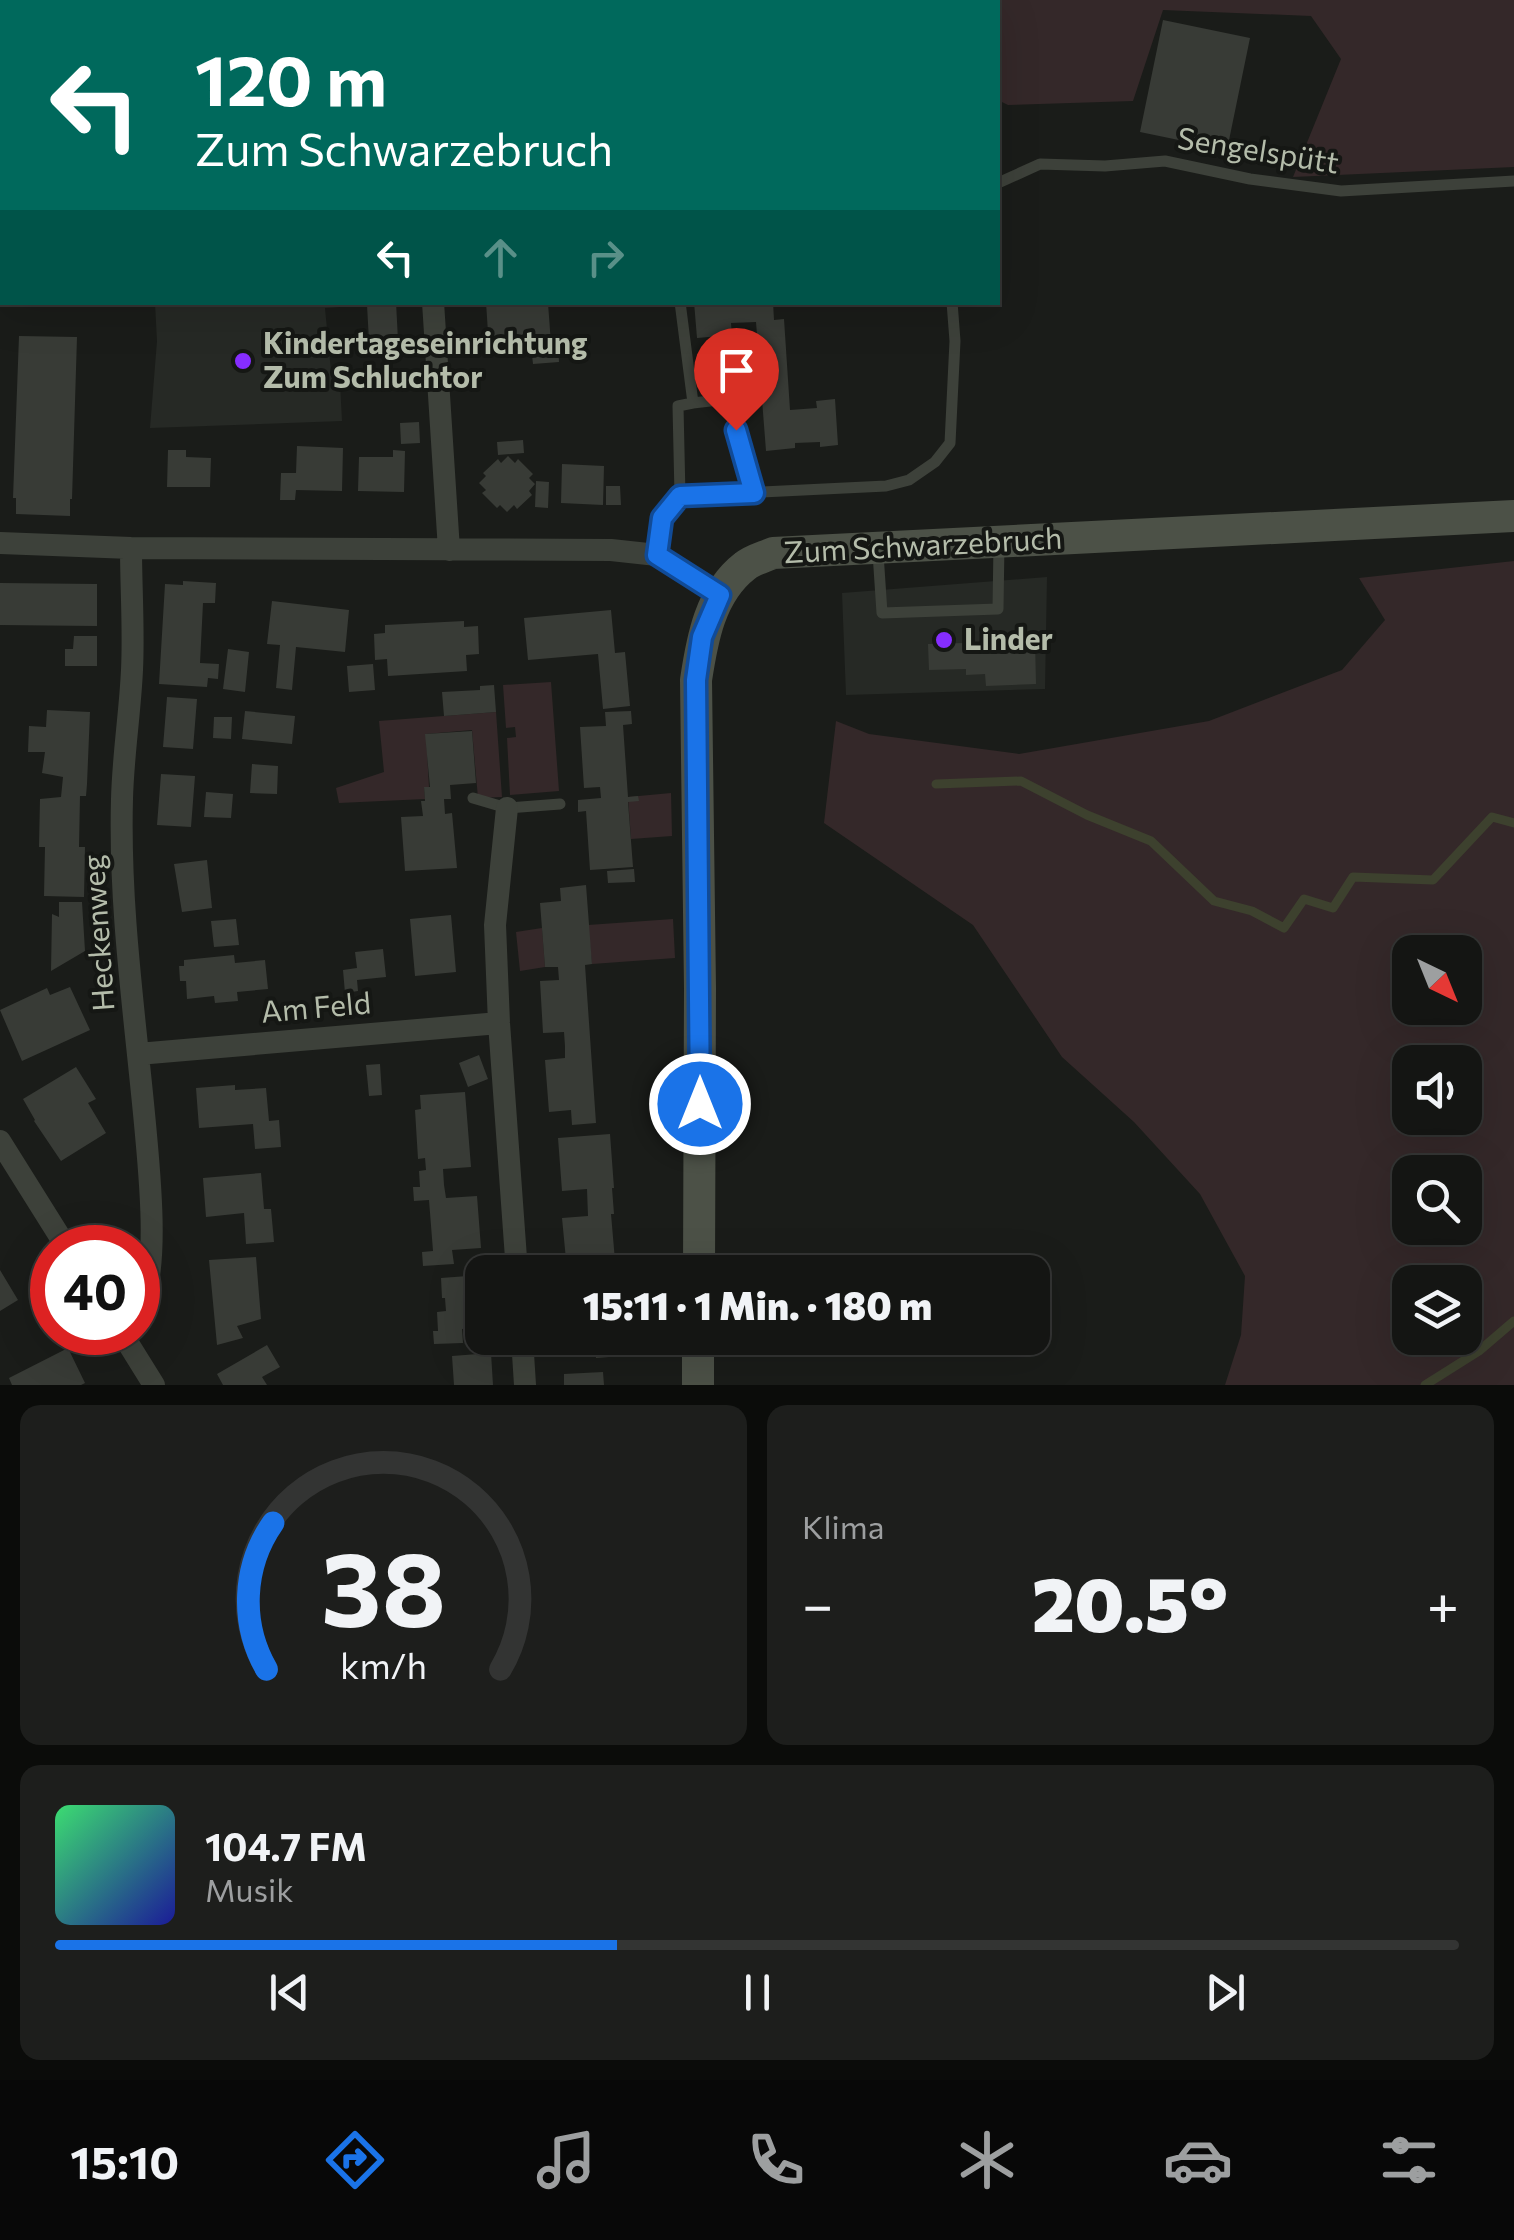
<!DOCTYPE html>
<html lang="de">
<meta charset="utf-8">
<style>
body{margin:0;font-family:Commissioner,sans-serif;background:#1d1e1c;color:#f1f3f6;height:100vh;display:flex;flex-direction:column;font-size:38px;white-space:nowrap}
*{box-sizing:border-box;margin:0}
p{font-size:32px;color:#9d9fa0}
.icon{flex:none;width:55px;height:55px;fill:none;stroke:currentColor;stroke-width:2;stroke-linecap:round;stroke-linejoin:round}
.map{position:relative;height:1385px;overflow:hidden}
.panel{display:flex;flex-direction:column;gap:20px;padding:20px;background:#0b0c0a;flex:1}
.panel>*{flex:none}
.guide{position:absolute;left:0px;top:0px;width:1000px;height:305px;box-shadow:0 10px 40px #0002,0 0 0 2px #333433;background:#00695c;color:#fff;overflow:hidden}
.needle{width:65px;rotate:137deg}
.tools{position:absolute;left:1392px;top:935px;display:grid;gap:20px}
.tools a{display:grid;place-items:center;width:90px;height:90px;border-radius:20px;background:#141513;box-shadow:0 10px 40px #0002,0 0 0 2px #333433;font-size:50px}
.speed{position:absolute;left:30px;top:1225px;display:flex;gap:20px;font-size:50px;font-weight:700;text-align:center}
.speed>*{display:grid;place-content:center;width:130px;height:130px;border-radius:50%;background:#141513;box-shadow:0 10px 40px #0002,0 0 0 2px #333433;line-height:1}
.speed .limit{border:15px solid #d22;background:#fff;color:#111}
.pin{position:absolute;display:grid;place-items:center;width:85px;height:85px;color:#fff;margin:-102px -42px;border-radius:50% 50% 50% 0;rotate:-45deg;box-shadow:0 0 10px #0007}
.pin .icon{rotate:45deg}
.me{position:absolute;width:110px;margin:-55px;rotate:0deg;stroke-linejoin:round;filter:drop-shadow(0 0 8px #0008)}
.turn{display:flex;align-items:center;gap:35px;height:210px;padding:0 30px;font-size:45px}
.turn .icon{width:130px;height:130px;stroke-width:2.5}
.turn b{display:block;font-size:70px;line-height:85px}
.lanes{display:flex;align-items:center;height:95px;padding:0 30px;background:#0003;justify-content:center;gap:50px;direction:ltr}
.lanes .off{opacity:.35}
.big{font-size:75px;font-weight:800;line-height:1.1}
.panel .tile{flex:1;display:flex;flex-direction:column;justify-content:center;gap:15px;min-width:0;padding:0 35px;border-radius:20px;background:#1d1e1c}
.panel .dial{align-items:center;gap:0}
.dial svg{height:260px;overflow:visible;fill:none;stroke:#333433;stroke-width:7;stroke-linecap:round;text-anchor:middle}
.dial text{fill:#f1f3f6;stroke:none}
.song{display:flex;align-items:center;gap:30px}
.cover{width:120px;height:120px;border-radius:15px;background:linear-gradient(135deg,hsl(140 70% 55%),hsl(240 70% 35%))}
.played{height:10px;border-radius:5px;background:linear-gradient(90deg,#1a73e8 40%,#333433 40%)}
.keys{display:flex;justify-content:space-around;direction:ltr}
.heat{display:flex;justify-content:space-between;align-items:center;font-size:55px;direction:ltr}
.panel .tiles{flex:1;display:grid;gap:20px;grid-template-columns:1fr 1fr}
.tile:last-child{grid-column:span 2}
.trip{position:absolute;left:465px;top:1255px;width:585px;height:100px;border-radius:20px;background:#141513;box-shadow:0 10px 40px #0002,0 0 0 2px #333433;font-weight:800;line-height:100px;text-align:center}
.dock{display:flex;height:160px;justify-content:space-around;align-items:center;background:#080808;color:#9d9fa0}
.dock .icon{width:70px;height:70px}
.dock .selected{color:#1a73e8}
.dock b{font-size:45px;color:#f1f3f6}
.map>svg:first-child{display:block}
</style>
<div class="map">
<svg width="1514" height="1385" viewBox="0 0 1514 1385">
<rect width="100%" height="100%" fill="#1a1c19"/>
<!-- built -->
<path fill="#262925" d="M155,303H398L325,308L332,382L340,383L342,421L150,428L157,341Z
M1047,577L1045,689L846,695L842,593Z"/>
<!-- green -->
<path fill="#342829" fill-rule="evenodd" d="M750,0H1514V167L1293,177L1341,59L1311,16L1163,10L1133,101L1008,105L998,100V2H756Z
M1514,561V1385H1225L1241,1335L1245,1276L1200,1194L1134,1122L1062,1057L973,925L824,823L836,721L869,734L1019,754L1209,721L1342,670L1385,620L1359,578ZM1410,952H1465V1008H1410ZM1410,1062H1465V1118H1410ZM1410,1172H1465V1228H1410ZM1410,1282H1465V1338H1410Z
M551,682L559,791L510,795L507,738L516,737L515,727L506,728L503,685Z
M496,712L502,797L478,798L472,730L426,734L429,787L424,788L425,799L339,803L336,788L384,772L379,721Z
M671,793L672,836L631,839L628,797Z
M673,919L675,958L592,964L588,925Z
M542,928L545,967L520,971L516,932Z"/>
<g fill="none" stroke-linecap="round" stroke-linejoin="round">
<!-- stream -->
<path stroke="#3d412e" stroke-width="9" d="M936,784L1021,781L1087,815L1151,841L1214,901L1252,911L1284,928L1304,899L1333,908L1353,877L1433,880L1492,817L1514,823
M1425,1385L1479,1351L1514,1321"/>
</g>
<!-- building -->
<path fill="#383b36" d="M1163,20L1250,38L1227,150L1140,132Z
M375,302H396L398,340L369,341L367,305Z
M486,302H515V305L548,303L551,344H558L559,362L533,364L531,346L489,348Z
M694,302H773L774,320L784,319L790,410L817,408L816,401L835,399L838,445L820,447V442L795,443V448L766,451L756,322L731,323L732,335L697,338Z
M19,336L77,337L72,499H70V516L16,514V498H13Z
M419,422L420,443L401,444L400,423Z
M523,440L524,453L498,455L497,442Z
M297,446L343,448L342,491L296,490L295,500H280L281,473H296Z
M168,450H186V457L211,458L210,487H167Z
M393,450L405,451L404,492L358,491L359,457H393Z
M508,456L515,463L518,459L533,474L529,478L535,484L529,491L532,495L517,509L514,505L507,512L500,505L497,508L482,493L486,490L479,483L486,476L483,473L498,459L501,463Z
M562,464L604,466L603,505L561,503Z
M536,481L549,482L548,508L535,507Z
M606,486H620L621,505H606Z
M183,581L216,583L215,603H203L200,663L219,664L218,679L208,678L207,687L159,684L165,584L183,585Z
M0,583L97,584V626L0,625Z
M272,601L349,610L345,652L296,647L292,690L276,688L280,645L267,644Z
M611,610L615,653L625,652L630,706L603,709L598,654L528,660L524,618Z
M464,621V627L478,626L479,654L466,655L467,671L388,676L387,659L375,660L374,634L385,633V625Z
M74,636H97V666H65V649H73Z
M1035,641L1036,684L986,686L985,674L966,675V669L929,670L928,644Z
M228,649L249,652L245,692L223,689Z
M373,664L375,690L349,692L347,666Z
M494,685L496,712L444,716L442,692L480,690V686Z
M167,697L197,699L193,749L163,747Z
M47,710L90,712L87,784L86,796H80L79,847H85L84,897L44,896L45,847H39L40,799L61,797L63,777L42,773L45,752H28L29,726L46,727Z
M245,711L295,716L292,744L242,739Z
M631,711L632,724L623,725L628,797L638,796L639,801L628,802L633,867L590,870L586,811L578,812V800L601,798L600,787L584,788L580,727L606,726L605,712Z
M214,717H232L231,739L213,738Z
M472,731L476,783L450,785L451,799H444L445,814L452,813L457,868L405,871L401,817L423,816L421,801H425L424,787H430L425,734Z
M252,764L278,766L277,794L250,793Z
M161,774L195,776L191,827L157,825Z
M206,792L233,794L231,818L204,817Z
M207,860L212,908L182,912L174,864Z
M634,869L635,882L608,883L607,871Z
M586,885L592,964L585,965L596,1123L572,1125L571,1110L549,1112L545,1060L565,1058V1046L564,1032L543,1033L540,981L559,980L558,967H545L540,903L561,901L560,888Z
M59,902H82L85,951L51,971L52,914L59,917Z
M451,915L456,972L415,976L410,919Z
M236,919L239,945L214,947L211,921Z
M383,949L386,977L357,980L358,991L345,993L343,970L357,968L355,952Z
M234,955L235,963L265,960L268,989L237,992L238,1001L215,1003L214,996L187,999L186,981H180L179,966H184V960Z
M70,987L90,1030L22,1061L0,1010L47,988L50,995Z
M479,1055L488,1079L468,1087L459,1063Z
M380,1064L382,1095L369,1096L366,1065Z
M76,1067L96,1099L88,1103L106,1133L61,1161L34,1121L35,1120L23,1099Z
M235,1085V1090L266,1088L269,1121L279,1120L281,1147L255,1149L253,1124L199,1128L196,1088Z
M465,1092L471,1167L443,1169L444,1185L446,1198L477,1196L481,1248L452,1250L454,1264L423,1266L422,1252L433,1251L429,1200L414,1201L413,1187H420L419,1171L426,1170L425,1158L418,1159L415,1110L421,1109L420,1095Z
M610,1134L614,1188H612L614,1214H611L616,1272H589V1269L567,1270L562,1218L588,1216L587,1189L562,1191L558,1138Z
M261,1173L264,1209H271L274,1242L246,1244L244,1213L206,1217L203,1178Z
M256,1257L261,1319L237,1326L243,1338L217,1345L209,1260Z
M0,1270L18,1300L0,1311Z
M481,1275L482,1328L462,1329L463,1343L434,1344L433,1331H438L437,1312L446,1311L445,1298H442L441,1278Z
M567,1338H620L622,1356L596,1358L595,1344L568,1346Z
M267,1345L280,1367L262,1377L267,1385H223L217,1374Z
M68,1348L85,1383L81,1385H12L9,1378Z
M491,1353L493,1385H454L452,1356Z
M603,1372L604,1385H564V1374Z"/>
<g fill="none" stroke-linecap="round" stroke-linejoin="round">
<!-- lane -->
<path stroke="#3d413a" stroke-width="11" d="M727,0L733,2
M686,2L703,0
M998,183L1040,164L1105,166L1165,161L1250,179L1341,191L1514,181
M693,403L727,399L754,493
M680,496L886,486L909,480L935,462L950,443L955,341L952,302
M878,553L882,613L998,609L999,544
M657,555L662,518L680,496L678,406L693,403L680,302
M473,798L507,808L560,804"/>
<!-- street -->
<path stroke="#3d413a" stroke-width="22" d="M402,0V2
M433,302L449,550
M0,543L131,548L611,550L657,555L720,595
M131,548C131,589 134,629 132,670C130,713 123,756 122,799C119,908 135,1016 145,1124C149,1169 161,1275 138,1312
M507,808L495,925L499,1023L517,1272
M138,1054L499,1023
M0,1141L67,1248
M121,1332L154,1385
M522,1338L525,1385"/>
<!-- secondary -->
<path stroke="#4c5147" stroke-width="32" d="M699,1272L700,989L696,680C702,640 710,593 745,566C752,560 764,557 773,553L1514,516
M698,1385V1338"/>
</g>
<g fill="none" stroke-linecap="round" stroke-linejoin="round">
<defs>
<path id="route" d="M700,1104L696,680L702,637L720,595L657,555L662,518L680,496L754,493L736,430"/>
</defs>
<!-- route casing -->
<use href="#route" stroke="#114b97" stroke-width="25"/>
<!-- route -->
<use href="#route" stroke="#1a73e8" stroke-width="18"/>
</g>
<!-- markers -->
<g fill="#862dff" stroke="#151714" stroke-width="4">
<circle cx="243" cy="361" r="10"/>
<circle cx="944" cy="640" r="10"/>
</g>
<g text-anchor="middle" stroke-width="8" stroke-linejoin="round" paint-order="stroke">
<!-- street labels -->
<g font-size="30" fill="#b4bcaa" stroke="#151714">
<text transform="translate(1258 151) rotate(9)" y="10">Sengelspütt</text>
<text transform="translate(923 546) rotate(-3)" y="10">Zum Schwarzebruch</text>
<text transform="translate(99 933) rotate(-94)" y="10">Heckenweg</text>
<text transform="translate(316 1008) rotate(-5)" y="10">Am Feld</text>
</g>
<!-- poi labels -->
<g font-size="30" font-weight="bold" fill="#b4bcaa" stroke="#151714" text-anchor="start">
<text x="263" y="354">Kindertageseinrichtung<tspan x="263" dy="34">Zum Schluchtor</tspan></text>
<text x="964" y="650">Linder</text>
</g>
</g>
</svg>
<div class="tools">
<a><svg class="needle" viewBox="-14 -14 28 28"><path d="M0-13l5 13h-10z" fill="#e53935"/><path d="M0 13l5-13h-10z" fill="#9d9fa0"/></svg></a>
<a><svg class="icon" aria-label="sound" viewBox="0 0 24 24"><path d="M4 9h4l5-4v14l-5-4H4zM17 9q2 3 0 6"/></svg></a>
<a><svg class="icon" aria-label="search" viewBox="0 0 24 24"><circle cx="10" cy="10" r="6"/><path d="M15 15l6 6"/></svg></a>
<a><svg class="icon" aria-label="layers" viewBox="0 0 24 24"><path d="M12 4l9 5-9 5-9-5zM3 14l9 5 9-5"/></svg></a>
</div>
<div class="speed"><div class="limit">40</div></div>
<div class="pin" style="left:736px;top:430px;background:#d93025"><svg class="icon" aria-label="arrive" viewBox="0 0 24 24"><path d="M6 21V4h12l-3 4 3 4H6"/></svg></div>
<svg class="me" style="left:700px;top:1104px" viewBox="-20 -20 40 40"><circle r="17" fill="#1a73e8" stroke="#fff" stroke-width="3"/><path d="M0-11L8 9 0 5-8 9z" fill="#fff"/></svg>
<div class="trip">15:11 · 1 Min. · 180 m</div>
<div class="guide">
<div class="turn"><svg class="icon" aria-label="left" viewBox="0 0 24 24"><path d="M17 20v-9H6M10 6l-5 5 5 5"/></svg><div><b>120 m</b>Zum Schwarzebruch</div></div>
<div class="lanes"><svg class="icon" aria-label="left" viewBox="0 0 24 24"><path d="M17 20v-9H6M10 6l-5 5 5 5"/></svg><svg class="icon off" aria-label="ahead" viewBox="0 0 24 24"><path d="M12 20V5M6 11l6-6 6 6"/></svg><svg class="icon off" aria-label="right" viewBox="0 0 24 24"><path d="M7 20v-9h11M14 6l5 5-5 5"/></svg></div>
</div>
</div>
<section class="panel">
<div class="tiles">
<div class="tile dial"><svg viewBox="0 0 100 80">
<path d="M14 69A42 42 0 1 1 86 69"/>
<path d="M14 69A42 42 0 0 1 16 24" stroke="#1a73e8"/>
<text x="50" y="56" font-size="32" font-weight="700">38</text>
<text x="50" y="72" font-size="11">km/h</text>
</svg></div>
<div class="tile"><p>Klima</p>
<div class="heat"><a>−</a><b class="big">20.5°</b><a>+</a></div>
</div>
<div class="tile">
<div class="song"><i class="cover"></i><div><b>104.7 FM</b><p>Musik</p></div></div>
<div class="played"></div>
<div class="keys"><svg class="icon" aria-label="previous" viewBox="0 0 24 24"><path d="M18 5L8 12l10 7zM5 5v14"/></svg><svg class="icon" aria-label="pause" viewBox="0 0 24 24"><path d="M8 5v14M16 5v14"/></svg><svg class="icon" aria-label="next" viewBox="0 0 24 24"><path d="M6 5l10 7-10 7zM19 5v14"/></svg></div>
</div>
</div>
</section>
<nav class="dock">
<b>15:10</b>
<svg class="icon selected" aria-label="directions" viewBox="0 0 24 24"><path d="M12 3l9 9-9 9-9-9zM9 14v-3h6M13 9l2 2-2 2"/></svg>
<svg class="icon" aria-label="music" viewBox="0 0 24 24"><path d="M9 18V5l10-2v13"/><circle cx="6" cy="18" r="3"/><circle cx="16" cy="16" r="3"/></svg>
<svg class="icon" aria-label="phone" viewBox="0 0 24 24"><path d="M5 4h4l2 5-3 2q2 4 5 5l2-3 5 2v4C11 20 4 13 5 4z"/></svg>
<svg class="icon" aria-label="climate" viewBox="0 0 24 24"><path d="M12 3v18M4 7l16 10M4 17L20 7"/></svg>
<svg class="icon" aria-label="car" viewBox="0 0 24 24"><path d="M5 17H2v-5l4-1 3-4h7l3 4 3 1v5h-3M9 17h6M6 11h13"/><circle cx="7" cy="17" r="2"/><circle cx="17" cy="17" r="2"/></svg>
<svg class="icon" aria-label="filters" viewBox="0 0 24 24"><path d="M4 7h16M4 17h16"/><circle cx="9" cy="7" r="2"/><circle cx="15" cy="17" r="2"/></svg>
</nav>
